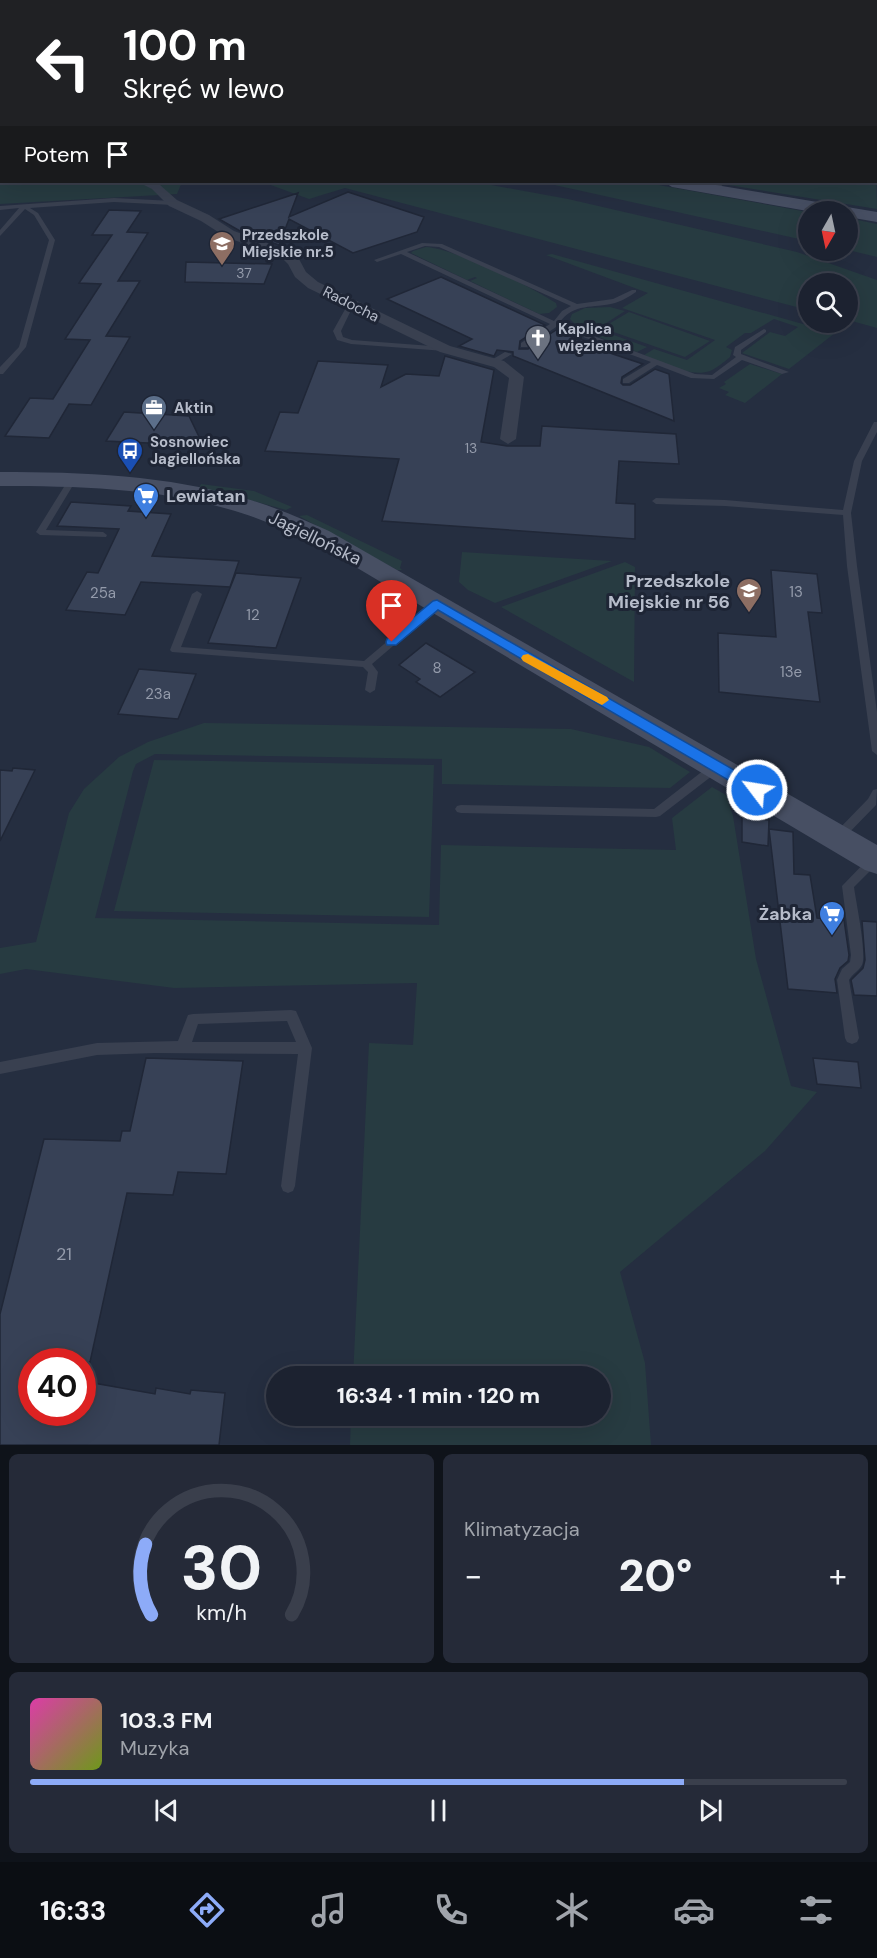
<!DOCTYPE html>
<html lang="pl">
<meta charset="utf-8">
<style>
body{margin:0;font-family:"DM Sans",sans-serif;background:#252a38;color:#f1f3f6;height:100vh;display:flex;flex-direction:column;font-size:22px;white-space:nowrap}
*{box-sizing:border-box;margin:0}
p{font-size:20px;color:#a0a4ab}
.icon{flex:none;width:33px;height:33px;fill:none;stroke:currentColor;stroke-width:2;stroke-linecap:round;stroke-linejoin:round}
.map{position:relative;height:1445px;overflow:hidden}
.panel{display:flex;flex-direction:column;gap:9px;padding:9px;background:#0f131a;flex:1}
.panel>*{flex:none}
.hud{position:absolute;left:0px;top:0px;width:878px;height:183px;box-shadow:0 6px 24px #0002,0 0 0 2px #3a3f4c;background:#202124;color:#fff;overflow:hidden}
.needle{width:39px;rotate:189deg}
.fabs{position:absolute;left:798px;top:201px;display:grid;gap:12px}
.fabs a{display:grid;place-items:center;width:60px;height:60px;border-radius:50%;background:#1c2230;box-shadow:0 6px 24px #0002,0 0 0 2px #3a3f4c;font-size:30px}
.speed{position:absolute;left:18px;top:1348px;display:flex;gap:12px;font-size:30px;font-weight:700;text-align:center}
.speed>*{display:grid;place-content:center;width:78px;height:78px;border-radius:50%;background:#1c2230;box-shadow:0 6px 24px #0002,0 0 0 2px #3a3f4c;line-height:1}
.speed .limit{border:9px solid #d22;background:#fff;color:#111}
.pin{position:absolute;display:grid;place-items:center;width:51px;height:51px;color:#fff;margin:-62px -26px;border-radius:50% 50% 50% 0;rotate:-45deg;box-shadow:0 0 6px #0007}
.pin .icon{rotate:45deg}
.me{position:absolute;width:66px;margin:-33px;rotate:301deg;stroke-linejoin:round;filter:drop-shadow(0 0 4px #0008)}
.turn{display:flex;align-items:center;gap:21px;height:126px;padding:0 24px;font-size:27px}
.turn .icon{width:78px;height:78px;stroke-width:2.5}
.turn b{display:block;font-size:42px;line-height:51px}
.then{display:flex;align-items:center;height:57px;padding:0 24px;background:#0003;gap:12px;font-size:22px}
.big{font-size:45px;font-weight:800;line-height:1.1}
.panel .tile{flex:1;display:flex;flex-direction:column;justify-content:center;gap:9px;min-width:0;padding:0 21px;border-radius:9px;background:#252a38}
.panel .dial{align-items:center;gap:0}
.dial svg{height:156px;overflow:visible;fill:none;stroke:#3a3f4c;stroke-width:7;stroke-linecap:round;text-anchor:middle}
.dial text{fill:#f1f3f6;stroke:none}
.song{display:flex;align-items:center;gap:18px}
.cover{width:72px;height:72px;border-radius:9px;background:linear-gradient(135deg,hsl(320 70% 55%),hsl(80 70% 35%))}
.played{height:6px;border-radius:3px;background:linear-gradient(90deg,#8dabf8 80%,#3a3f4c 80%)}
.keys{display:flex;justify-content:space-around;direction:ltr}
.heat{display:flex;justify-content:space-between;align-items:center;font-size:33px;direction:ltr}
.panel .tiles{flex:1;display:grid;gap:9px;grid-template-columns:1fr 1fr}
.tile:last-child{grid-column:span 2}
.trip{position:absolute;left:266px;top:1366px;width:345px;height:60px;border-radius:30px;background:#1c2230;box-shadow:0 6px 24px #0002,0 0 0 2px #3a3f4c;font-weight:800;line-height:60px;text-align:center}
.menu{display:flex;height:96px;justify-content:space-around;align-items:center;background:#0b0e13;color:#a0a4ab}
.menu .icon{width:42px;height:42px}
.menu .on{color:#8dabf8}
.menu b{font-size:27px;color:#f1f3f6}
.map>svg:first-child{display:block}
</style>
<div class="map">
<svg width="877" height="1445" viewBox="0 0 877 1445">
<rect width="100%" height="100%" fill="#252e40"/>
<!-- green -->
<path fill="#273b41" d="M876,166L877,209L710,182H876Z
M0,174L2,182H182L177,194L0,204Z
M267,182H475L568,199L797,252L877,280V328L848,320V284H808V310L345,188L309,199L268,184Z
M541,182H642L808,212V241Z
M848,218L877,224V257L848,250Z
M426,247C456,249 530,286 556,303L557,307L549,313L539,314L470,281L477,278L475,277L467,280L411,253L413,251Z
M552,254L835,333L789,369L742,353L770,332L785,336L798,327L774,319L751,333H745L726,347L732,350L730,357C724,362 717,368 710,371C690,378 662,362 644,355L654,349L687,360L715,340L622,308L648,293L546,255Z
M610,307L625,311L597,329L647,347L637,352L581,330L570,319L572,314L585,308Z
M629,312L710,341L685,357L602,328Z
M750,364L782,374L745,403L725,395L729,392L719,388L726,384L724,382Z
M201,484L254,491L292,507L286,510L232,495L199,488Z
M307,515L402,561L400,568L402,570H397L299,516Z
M462,552L612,561L495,603L468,590L459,582Z
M625,562L635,567L634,682L501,607Z
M204,723L571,729L649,747L690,772L670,788L442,784V759L155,754L136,764L133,771L95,918L439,925L441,845L676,850L672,818L712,787L726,795L733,816L756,959L791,1086L817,1092L765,1151L620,1272L645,1363L651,1445H350L351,1416H600V1377H353L369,1043L413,1045L417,983L174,988L26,969L0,974V948L36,942L69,813L84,789L119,757L148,742Z
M154,760L434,765L429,917L114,911Z"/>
<!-- building -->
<path fill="#374156" stroke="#202737" stroke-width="1.5" d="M348,192L424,217L417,232L353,253L289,219L279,245L240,231L219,219L298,193L289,217Z
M109,210L141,211L127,232L148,233L118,281H140L106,336L130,337L91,405L69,404L49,438L5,436L30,398L53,399L90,340L65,339L101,284L79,283L112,235H92Z
M186,262L272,264L264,284L185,282Z
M441,277L545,325L520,341L519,349H528L556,330L617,352L613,354L643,364L622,377L621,383L623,385H630L655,369L669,374L674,421L513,356V352L497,350L494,356L459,346L472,339L387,299Z
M445,356L494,370L481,442L507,446H540L542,426L676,434L679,464L619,461L616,503L635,504V539L382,521L399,459L265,451L280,412L298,413L318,361L388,365L381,387L406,374L439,376Z
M124,412L189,416L202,443L171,442L169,444L106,441Z
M71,502L131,506L128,511L171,514L152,556L239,561L230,587L141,582L125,615L66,610L87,572L98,573L119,529L57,526Z
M771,570L817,574L822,613L808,612L820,702L719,692L718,633L776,637Z
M236,573L301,578L276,648L208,643Z
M426,643L475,672L440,697L416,682L420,679L399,665Z
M139,669L196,674L178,719L118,714Z
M13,768L35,770L0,841V770L12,771Z
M742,817L769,820L768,846L742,842Z
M769,829L793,832L794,874L810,875L817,918L844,920L849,955L848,961L840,968L835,979L837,993L788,989Z
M862,921L877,922V996L854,995L851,980L863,968L865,960Z
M146,1058L243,1061L226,1174L178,1172L173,1195L127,1193L90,1362H32V1413H82V1381L155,1394L156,1388L190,1394L191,1390L225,1393L219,1445H0V1314L44,1139L120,1141L122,1131H130Z
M813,1058L858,1062L861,1088L817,1084Z"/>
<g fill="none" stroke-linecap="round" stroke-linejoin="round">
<!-- lane -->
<path fill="#394050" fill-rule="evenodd" d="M876,115H877V119H876Z
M876,156H877V160H876Z
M720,182H726L717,190H713V188Z
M114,198L173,201L176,203L173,205L114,202L30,208L38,213L55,240L26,347L3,374H0V367L19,347L49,240L34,215L25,209L0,236V230L19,208L0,210V206Z
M422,243L442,244L577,304L613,299L632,290H636V292C630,296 622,301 615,303C592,309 575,302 559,323L695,374L712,375L736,357L733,355L735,347L764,329L766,330V332L741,350V354L789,372L782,374L742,360L714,379L691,378L657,365L629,383H623V379L651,362L556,327L527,347H521V343L550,324L401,254L377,262L374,260ZM425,246L439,247L571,306L562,311L554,321L407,252Z
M351,302L354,304L341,331L343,337L352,340L445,347L449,349L445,351L351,344L337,340L333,331L348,304Z
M505,352L512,354L495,364L488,362Z
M874,422H877V432L862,461L851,513L857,566L877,712V755L872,751L847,566L843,515L725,506L656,504L652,501L656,498L725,500L843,510L854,461Z
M71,479L75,482L46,530L103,532L107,535L106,537L40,535L36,532L67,482Z
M197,591L202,594L181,647L364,661L434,602H440L442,604L372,664L378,672L375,690L370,693L365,690L368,672L363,667L172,652L170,650L192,594Z
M717,762L722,766L721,769L660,816L656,817L461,813L457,812L455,809L457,806L461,805L654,809L713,763Z
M877,789L876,805L842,840H834L832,837L834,834L868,799L873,790Z
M874,856L877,857V864L854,887C856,902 867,954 862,965C859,971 852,974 849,980L859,1038L857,1042L852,1044L847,1042L845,1038L837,980L842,969L850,962L851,955L842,886L870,857Z
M291,1010L296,1011L312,1048L295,1186L293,1191L288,1193L283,1191L281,1186L298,1054L155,1053L97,1055L0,1074V1062L97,1043L178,1041L188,1015L193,1014ZM287,1021L296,1042H192L198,1024Z"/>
<!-- street -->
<path fill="#394050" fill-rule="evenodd" d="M589,0H599L600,2H590Z
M0,24L2,25V30H0Z
M876,56H877V62H876Z
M0,169H2V175H0Z
M138,182H153L160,185L177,200L209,215L234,231L289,251L299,259L306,272L318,282L450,346L504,361L524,377L516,439L508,444L500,439L509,378L494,367L440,352L308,288L295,277L288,264L281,257L226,237L201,221L169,206L152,189Z"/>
<!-- secondary -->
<path fill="#474f63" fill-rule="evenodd" d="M118,0H133L117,2Z
M0,80H2L0,89Z
M664,182H698L877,212V222L848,217V212H813L672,187Z
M0,472C83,472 167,475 247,499C275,507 302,519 329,531L877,845V874L865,870L322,547C292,533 261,518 228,509C155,488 76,486 0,486Z"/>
</g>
<!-- route -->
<path fill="#1a73e8" stroke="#114b97" stroke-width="1.5" d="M437,600L762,786L765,790L762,794H752L438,610L396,645H387L386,642L387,639L433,601Z"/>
<!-- slow -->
<path fill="#f59e0b" d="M528,654L607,697L609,700L602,705L598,703L523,661L521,658L523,655Z"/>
<!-- icons -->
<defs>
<symbol id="school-pin" viewBox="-11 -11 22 30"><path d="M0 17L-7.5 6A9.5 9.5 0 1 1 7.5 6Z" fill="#8d6e63" stroke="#1e2535"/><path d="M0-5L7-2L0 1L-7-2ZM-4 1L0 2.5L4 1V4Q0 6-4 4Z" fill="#fff"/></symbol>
<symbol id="church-pin" viewBox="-11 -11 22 30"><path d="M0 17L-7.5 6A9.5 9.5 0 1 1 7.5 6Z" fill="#6b7280" stroke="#1e2535"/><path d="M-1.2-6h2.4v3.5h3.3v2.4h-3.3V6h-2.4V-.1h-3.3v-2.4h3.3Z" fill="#fff"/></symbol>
<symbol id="office-pin" viewBox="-11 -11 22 30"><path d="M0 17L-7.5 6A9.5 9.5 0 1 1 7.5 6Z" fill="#5c6f8a" stroke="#1e2535"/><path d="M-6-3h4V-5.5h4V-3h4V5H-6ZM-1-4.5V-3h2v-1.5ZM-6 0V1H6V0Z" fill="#fff"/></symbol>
<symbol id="bus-pin" viewBox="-11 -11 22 30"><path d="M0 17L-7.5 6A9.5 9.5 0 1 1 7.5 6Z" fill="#1a4fb4" stroke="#1e2535"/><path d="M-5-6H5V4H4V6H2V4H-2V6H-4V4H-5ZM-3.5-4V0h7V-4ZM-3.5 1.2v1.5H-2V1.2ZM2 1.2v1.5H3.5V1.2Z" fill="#fff"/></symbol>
<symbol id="supermarket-pin" viewBox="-11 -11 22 30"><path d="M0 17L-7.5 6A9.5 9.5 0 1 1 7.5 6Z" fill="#3f7fe0" stroke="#1e2535"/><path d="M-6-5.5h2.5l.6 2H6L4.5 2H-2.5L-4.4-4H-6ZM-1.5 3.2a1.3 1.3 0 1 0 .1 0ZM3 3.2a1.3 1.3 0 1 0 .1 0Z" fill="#fff"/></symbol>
</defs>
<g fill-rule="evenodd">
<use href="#school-pin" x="207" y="229" width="30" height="40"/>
<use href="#church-pin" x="523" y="323" width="30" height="40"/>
<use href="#office-pin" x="139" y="393" width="30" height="40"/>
<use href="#bus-pin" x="115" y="436" width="30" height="40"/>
<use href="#supermarket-pin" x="131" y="481" width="30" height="40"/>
<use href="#school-pin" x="734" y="576" width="30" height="40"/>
<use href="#supermarket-pin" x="817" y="899" width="30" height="40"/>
</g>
<g text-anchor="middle" stroke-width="6" stroke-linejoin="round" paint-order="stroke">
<!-- far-number labels -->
<g font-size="14" fill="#949bab">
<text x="244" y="278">37</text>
<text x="471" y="453">13</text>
</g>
<!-- far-poi labels -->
<g font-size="15" font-weight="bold" fill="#b6bcca" stroke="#1e2535" text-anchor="start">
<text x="242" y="240">Przedszkole<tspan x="242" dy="17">Miejskie nr.5</tspan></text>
<text x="558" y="334">Kaplica<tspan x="558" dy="17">więzienna</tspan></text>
<text x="174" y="413">Aktin</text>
<text x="150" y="447">Sosnowiec<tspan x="150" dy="17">Jagiellońska</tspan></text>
</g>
<!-- far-street labels -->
<g font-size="15" fill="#b6bcca" stroke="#1e2535">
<text transform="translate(351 304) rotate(27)" y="5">Radocha</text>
</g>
<!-- number labels -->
<g font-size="15" fill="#949bab">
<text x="796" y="597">13</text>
<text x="103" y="598">25a</text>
<text x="253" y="620">12</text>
<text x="437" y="673">8</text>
<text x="791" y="677">13e</text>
<text x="158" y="699">23a</text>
</g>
<!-- poi labels -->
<g font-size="18" font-weight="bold" fill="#b6bcca" stroke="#1e2535" text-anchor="end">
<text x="166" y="502" text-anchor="start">Lewiatan</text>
<text x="730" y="587">Przedszkole<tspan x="730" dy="21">Miejskie nr 56</tspan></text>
<text x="812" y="920">Żabka</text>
</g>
<!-- street labels -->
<g font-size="18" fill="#b6bcca" stroke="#1e2535">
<text transform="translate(315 538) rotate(26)" y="6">Jagiellońska</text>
</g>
<!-- near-number labels -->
<g font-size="18" fill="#949bab">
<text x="64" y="1260">21</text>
</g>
</g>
</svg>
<div class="fabs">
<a><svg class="needle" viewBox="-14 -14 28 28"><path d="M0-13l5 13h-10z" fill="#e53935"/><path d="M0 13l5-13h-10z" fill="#a0a4ab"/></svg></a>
<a><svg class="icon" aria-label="search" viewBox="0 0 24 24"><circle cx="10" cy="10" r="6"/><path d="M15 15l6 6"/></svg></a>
</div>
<div class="speed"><div class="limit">40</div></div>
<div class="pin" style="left:392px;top:642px;background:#d93025"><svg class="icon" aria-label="arrive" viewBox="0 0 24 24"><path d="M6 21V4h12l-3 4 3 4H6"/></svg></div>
<svg class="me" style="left:757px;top:790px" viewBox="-20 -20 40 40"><circle r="17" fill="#1a73e8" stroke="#fff" stroke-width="3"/><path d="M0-11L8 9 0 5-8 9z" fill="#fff"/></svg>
<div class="trip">16:34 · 1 min · 120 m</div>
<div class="hud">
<div class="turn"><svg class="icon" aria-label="left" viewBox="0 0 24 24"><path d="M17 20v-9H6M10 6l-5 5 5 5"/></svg><div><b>100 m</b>Skręć w lewo</div></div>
<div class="then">Potem<svg class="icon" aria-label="arrive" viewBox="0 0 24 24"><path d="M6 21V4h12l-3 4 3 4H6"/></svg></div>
</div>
</div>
<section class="panel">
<div class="tiles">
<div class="tile dial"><svg viewBox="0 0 100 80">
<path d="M14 69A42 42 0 1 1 86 69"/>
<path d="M14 69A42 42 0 0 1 11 33" stroke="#8dabf8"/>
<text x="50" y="56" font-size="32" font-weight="700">30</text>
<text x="50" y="72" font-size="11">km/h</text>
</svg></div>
<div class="tile"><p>Klimatyzacja</p>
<div class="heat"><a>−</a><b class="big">20°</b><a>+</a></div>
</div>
<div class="tile">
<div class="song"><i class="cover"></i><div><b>103.3 FM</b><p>Muzyka</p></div></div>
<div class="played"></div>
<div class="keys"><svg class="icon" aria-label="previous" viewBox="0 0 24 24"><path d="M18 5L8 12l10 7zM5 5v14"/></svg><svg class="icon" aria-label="pause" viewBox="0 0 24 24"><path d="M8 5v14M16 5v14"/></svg><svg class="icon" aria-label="next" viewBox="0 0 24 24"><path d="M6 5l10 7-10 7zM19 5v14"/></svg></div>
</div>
</div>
</section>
<nav class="menu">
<b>16:33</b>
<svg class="icon on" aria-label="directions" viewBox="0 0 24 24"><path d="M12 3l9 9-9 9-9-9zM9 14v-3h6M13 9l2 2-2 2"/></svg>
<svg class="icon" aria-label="music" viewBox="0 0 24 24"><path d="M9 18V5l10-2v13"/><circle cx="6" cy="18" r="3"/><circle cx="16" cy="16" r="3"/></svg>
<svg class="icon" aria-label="phone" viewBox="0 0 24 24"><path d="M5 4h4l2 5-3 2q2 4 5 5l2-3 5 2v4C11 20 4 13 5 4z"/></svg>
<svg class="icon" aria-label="climate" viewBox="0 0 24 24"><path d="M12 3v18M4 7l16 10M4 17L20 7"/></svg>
<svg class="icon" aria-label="car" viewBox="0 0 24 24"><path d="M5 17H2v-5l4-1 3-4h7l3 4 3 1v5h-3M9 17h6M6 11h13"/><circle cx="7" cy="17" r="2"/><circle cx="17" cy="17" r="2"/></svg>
<svg class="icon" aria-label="filters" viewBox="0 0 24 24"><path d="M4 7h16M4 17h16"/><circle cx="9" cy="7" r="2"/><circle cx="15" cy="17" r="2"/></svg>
</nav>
